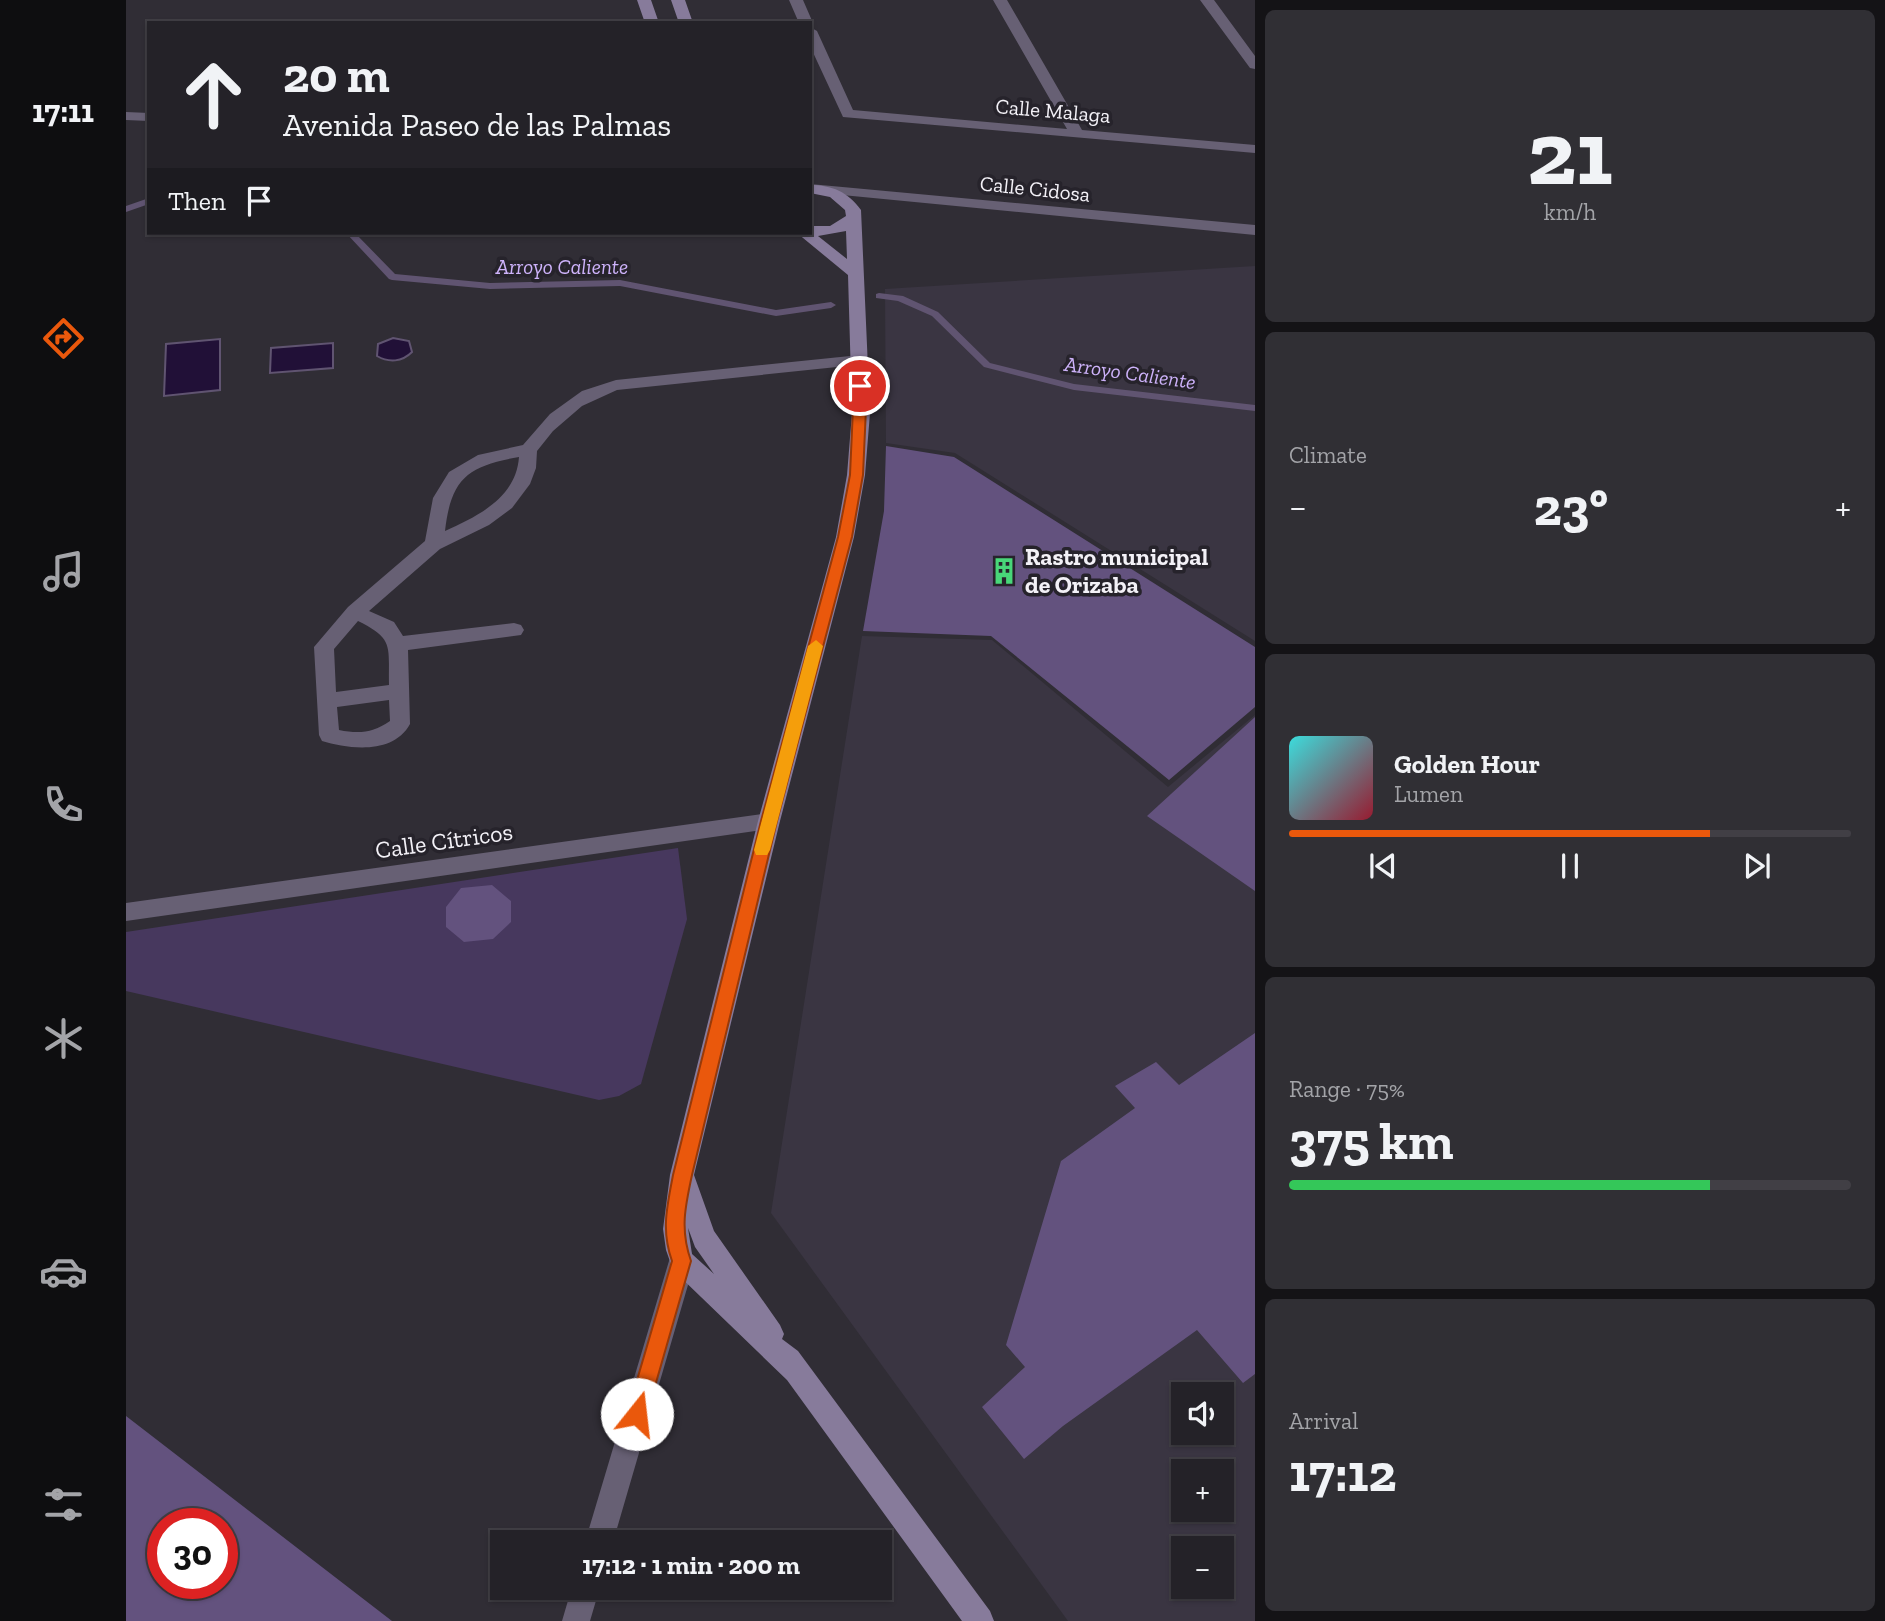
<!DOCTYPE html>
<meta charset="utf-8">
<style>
body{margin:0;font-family:"Zilla Slab",serif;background:#302f34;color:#f1f3f6;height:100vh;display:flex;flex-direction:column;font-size:26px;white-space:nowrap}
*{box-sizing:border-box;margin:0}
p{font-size:23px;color:#a3a4a8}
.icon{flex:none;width:38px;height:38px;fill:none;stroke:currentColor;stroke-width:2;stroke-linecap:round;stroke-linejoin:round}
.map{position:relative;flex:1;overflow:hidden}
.details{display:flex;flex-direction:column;gap:10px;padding:10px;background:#141316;width:630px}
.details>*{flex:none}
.hud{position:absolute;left:21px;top:21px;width:665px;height:214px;border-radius:0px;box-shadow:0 2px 5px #0004,0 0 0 2px #413f45;background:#242228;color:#f1f3f6;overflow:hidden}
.tools{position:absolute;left:1045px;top:1382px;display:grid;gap:14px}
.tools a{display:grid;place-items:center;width:63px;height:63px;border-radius:0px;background:#242228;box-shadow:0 2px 5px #0004,0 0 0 2px #413f45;font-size:35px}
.speed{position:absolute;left:21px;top:1508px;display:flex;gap:14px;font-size:35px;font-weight:700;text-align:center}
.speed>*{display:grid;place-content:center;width:91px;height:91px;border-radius:50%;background:#242228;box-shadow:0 2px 5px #0004,0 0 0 2px #413f45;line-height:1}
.speed .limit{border:10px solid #d22;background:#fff;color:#111}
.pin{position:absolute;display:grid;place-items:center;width:60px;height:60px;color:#fff;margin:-30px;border:4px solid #fff;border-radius:50%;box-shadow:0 2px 7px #0007}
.me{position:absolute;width:77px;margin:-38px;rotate:16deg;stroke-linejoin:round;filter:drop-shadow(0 0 5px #0008)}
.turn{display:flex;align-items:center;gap:24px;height:147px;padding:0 21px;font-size:32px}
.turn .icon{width:91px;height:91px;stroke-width:2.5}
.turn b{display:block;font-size:49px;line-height:60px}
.then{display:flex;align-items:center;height:66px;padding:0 21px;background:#0003;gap:14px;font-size:26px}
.big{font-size:52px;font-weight:700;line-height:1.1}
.details .widget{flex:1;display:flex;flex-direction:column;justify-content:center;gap:10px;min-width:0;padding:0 24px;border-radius:10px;background:#302f34}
.details .dial{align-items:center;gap:0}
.dial b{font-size:91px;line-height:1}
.song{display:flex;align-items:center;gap:21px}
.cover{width:84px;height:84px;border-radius:10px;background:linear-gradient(135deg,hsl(180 70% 55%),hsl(350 70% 35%))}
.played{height:7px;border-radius:4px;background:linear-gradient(90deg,#ea580c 75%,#413f45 75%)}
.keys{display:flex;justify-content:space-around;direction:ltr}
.heat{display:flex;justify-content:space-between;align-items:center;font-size:38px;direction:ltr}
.charge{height:10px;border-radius:5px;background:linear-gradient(90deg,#34c759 75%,#413f45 0)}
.trip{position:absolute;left:364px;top:1530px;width:402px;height:70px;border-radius:0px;background:#242228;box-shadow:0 2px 5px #0004,0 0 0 2px #413f45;font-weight:700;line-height:70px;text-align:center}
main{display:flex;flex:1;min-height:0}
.tabs{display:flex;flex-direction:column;width:126px;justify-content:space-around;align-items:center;background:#0e0e10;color:#a3a4a8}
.tabs .icon{width:49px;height:49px}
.tabs .current{color:#ea580c}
.tabs b{font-size:32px;color:#f1f3f6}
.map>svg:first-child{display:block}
</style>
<main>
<nav class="tabs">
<b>17:11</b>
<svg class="icon current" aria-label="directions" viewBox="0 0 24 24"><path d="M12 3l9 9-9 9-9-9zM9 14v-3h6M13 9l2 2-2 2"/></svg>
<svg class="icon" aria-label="music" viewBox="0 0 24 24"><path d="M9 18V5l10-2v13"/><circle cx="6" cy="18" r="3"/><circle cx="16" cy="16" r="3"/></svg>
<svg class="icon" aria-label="phone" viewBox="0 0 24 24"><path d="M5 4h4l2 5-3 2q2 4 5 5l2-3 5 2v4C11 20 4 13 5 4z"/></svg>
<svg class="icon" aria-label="climate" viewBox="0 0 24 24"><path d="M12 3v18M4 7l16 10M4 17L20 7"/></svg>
<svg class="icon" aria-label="car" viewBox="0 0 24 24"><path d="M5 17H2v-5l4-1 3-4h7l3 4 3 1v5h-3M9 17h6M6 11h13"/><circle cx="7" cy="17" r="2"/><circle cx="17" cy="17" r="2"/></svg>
<svg class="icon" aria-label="filters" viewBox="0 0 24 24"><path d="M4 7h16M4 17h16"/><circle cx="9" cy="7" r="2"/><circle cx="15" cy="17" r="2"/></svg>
</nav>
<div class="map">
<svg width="1129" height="1621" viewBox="0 0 1129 1621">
<rect width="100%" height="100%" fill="#302d35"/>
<!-- built -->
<path fill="#3a3542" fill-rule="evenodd" d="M1129,266V641L829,453L760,443L759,289Z
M736,636L866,640L1042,787L1129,715V1621H942L645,1213ZM1057,1395H1096V1433H1057ZM1057,1472H1096V1510H1057ZM1057,1549H1096V1587H1057Z"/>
<!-- green -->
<path fill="#47385e" d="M552,848L561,919L515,1084L493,1096L473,1100L0,991V932Z"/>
<!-- water -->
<path fill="#211037" stroke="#605471" stroke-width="2" d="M267,338L283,341L286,352C276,362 263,363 251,356L252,344Z
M94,339V390L38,396L40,344Z
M207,343V368L144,373L145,348Z"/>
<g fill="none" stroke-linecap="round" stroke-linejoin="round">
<!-- stream -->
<path fill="#605471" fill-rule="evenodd" d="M23,198V204L0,212V206Z
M220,233H229L269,274L364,283L494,280L650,310L705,302L710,305L705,308L650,316L494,286L364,289L266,280L263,279Z
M753,293L777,296L812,312L864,363L948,384L1129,405V411L948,390L858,367L806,316L772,301L750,298V294Z"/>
</g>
<!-- building -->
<path fill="#63527e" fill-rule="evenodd" d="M760,446L828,457L1129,647V707L1043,780L865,636L737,631L758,511Z
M1129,717V891L1021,816Z
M366,885L385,901V922L367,939L338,942L320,927V907L335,888Z
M1129,1033V1374L1117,1383L1071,1330L937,1426L898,1459L856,1407L899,1367L880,1345L935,1161L1009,1108L989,1086L1030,1062L1053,1085Z
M0,1416L266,1621H0ZM37,1524H96V1584H37Z"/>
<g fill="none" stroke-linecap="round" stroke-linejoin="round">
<!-- street -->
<path fill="#676074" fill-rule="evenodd" d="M663,0H677L687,23L685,26L684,23H673Z
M867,0H881L956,130L1129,145V153L717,117L684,46V27L691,31L727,110L941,129Z
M1074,0H1088L1129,56V69L1124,68Z
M0,112L23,113V121L0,120Z
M684,184L1129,225V235L685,192Z
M734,355L742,360L740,364L491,390L456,406L427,431L411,451L410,468L404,484L386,508L363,525L314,549L243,611L268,622L277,636L388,623L395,625L398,630L395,635L282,650L284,724C267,755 223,749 196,741L193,735L188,647L222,607L299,541L307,498L323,472L352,455L397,445L424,414L456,391L490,380ZM393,457C390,498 352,516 319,531C325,479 341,466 393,457ZM232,621C269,639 262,647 263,685L210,692L208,649ZM263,700L264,721C247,733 233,734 213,730L211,707Z
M643,813L650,815L654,821L650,827L643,829L0,921V903Z
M556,1249L565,1252L569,1261L487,1542H459L543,1261L547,1252Z
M446,1587H474L464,1621H436Z"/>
<!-- secondary -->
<path fill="#877b9b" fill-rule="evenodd" d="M511,0H525L533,23H519Z
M545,0H559L567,23H553Z
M684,185C706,185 722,192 735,210L744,413L739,475L728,537L654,821L568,1175L588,1231L654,1325L658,1334L656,1339L672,1351L864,1611L868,1621H836L661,1380L547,1270L540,1250L537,1229L544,1175L632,821L710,537L721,475L726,413L722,275L671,233H684V226H704L720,216L719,210L704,197L684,193ZM720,231L721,259L692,236ZM562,1228L569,1247L588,1274L566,1254Z"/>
</g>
<!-- route -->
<path fill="#ea580c" stroke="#983908" stroke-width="2" d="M734,382L741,386L737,475L726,537L651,821L566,1175C559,1207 554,1230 565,1261L521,1414L518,1422L511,1425L504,1422L501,1414L546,1261C535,1230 541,1207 547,1175L635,821L712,537L724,475L728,386Z"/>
<!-- slow -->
<path fill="#f59e0b" d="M690,640L697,646L644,850L641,855H630L628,850L682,646Z"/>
<!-- icons -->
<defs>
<symbol id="building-bare" viewBox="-9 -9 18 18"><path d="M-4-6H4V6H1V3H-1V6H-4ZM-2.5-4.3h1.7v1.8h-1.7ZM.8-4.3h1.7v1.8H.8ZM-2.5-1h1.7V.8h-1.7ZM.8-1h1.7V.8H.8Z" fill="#48d779" stroke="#26232b" stroke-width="2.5" paint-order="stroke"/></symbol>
</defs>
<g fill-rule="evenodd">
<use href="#building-bare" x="859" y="552" width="38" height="38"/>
</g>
<g text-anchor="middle" stroke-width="7" stroke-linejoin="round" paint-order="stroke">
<!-- far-street labels -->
<g font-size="21" fill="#f3f1f7" stroke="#26232b">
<text transform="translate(927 111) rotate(5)" y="7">Calle Malaga</text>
<text transform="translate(909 189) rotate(6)" y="7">Calle Cidosa</text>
</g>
<!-- far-water labels -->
<g font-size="21" font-style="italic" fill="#cdb2fa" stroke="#26232b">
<text x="436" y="274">Arroyo Caliente</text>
<text transform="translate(1004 373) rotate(8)" y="7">Arroyo Caliente</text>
</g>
<!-- poi labels -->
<g font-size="24" font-weight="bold" fill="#f3f1f7" stroke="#26232b" text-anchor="start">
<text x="899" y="565">Rastro municipal<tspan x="899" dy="28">de Orizaba</tspan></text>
</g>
<!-- street labels -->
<g font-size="24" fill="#f3f1f7" stroke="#26232b">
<text transform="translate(318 841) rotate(-8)" y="8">Calle Cítricos</text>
</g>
</g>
</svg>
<div class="tools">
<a><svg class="icon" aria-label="sound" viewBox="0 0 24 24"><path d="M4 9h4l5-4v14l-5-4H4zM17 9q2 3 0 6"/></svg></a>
<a>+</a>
<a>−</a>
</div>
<div class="speed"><div class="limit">30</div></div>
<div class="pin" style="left:734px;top:386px;background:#d93025"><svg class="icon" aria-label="arrive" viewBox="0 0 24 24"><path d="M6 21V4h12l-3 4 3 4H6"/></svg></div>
<svg class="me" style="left:511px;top:1414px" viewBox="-20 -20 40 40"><circle r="19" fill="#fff"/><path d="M0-13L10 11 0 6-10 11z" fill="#ea580c"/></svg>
<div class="trip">17:12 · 1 min · 200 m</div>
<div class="hud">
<div class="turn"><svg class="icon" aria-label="ahead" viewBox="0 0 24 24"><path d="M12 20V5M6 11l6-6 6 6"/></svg><div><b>20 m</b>Avenida Paseo de las Palmas</div></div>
<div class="then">Then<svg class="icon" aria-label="arrive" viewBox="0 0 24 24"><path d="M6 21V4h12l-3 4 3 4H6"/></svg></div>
</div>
</div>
<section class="details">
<div class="widget dial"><b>21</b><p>km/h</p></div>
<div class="widget"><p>Climate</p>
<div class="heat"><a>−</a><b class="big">23°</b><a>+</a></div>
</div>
<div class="widget">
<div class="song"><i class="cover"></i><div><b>Golden Hour</b><p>Lumen</p></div></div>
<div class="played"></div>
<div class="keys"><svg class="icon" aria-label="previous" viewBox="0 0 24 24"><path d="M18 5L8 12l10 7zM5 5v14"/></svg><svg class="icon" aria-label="pause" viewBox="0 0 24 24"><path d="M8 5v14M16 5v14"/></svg><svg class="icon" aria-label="next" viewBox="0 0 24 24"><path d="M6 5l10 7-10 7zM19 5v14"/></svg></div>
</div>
<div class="widget"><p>Range · 75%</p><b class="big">375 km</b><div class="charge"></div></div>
<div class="widget"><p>Arrival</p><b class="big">17:12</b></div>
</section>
</main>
